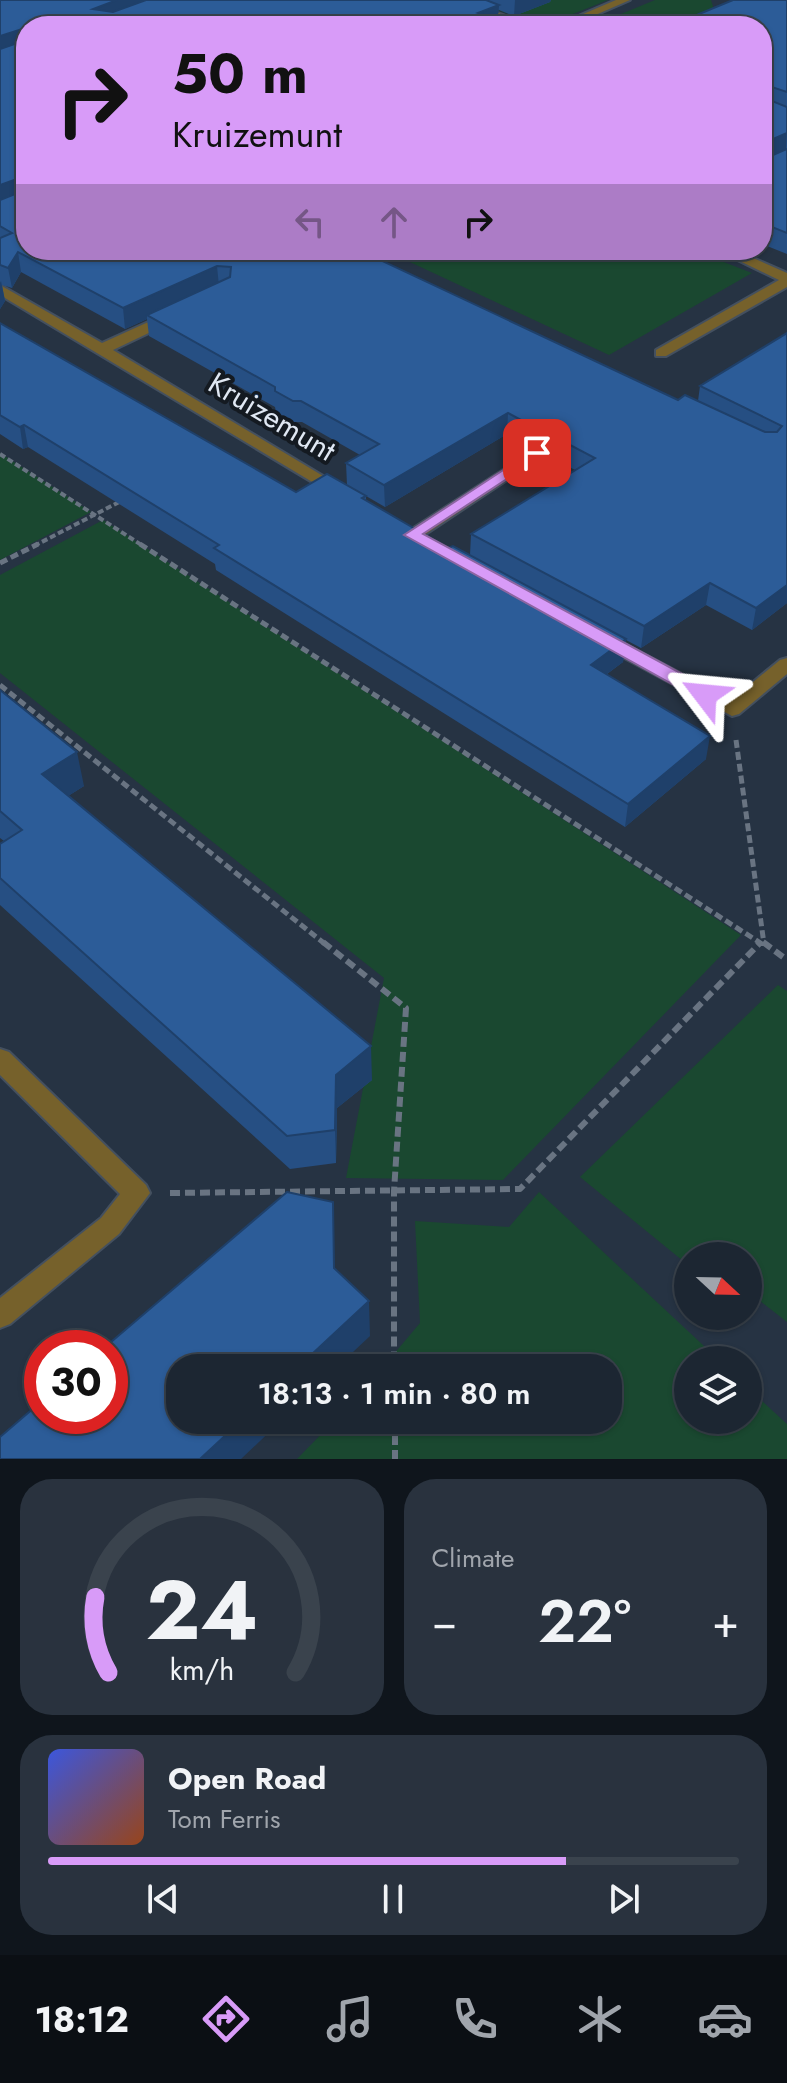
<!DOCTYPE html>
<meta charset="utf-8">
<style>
body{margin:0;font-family:Jost,sans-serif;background:#29323e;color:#f1f3f6;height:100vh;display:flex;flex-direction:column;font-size:30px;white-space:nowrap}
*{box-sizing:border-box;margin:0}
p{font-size:26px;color:#a0a5ac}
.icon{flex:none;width:44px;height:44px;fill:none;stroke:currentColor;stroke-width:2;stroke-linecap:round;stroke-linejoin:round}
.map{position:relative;height:1459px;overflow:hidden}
.details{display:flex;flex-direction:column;gap:20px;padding:20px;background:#0f151c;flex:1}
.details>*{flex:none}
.top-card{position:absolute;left:16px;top:16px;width:756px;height:244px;border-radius:32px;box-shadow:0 2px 6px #0004,0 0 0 2px #3a434d;background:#d89bf8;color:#111;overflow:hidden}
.needle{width:52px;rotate:112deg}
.buttons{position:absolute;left:674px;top:1242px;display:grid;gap:16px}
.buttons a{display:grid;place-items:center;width:88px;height:88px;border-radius:50%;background:#1c2632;box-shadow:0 2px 6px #0004,0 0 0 2px #3a434d;font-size:40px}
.speed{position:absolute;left:24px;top:1330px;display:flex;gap:16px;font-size:40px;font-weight:700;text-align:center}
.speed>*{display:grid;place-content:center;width:104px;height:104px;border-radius:50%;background:#1c2632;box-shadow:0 2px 6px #0004,0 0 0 2px #3a434d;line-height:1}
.speed .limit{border:12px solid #d22;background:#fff;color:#111}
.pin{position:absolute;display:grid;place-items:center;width:68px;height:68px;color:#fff;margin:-34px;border-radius:16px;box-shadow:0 4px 12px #0006}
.me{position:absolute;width:88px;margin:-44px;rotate:299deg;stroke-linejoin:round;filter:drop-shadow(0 0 6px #0008)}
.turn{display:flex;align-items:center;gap:28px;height:168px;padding:0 24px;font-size:36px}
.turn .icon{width:104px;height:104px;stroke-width:2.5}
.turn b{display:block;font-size:56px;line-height:68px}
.lanes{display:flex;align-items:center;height:76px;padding:0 24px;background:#0003;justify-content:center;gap:40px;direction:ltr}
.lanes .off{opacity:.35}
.big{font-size:60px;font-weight:600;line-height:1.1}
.details .widget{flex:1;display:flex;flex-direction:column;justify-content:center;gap:12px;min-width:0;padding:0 28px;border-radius:32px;background:#29323e}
.details .dial{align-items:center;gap:0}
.dial svg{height:208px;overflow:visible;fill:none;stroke:#3a434d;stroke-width:7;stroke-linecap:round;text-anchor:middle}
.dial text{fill:#f1f3f6;stroke:none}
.song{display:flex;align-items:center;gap:24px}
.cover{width:96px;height:96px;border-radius:12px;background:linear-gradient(135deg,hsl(230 70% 55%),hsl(20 70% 35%))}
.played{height:8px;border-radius:4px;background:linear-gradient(90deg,#d89bf8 75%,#3a434d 75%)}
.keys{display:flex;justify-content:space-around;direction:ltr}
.heat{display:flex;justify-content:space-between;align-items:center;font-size:44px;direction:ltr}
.details .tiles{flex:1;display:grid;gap:20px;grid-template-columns:1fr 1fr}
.widget:last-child{grid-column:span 2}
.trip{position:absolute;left:166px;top:1354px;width:456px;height:80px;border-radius:32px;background:#1c2632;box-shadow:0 2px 6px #0004,0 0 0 2px #3a434d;font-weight:600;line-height:80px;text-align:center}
.menu{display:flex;height:128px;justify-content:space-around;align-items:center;background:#0b0f14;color:#a0a5ac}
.menu .icon{width:56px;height:56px}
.menu .on{color:#d89bf8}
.menu b{font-size:36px;color:#f1f3f6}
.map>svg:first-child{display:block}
</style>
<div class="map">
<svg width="787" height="1459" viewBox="0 0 787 1459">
<rect width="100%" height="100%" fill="#263343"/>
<!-- green -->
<path fill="#1a4830" d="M468,0H608L573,14L527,20Z
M655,0H711L719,26H592Z
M409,250H693L752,273L609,355L397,256Z
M0,453L91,512L0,560Z
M103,520L741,935L503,1180L346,1178L384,978L0,673V575Z
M778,985L787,991V1322L760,1301L748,1313V1256H688V1265L580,1177Z
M539,1192L719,1360H688V1420H748V1388L787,1424V1459H297L335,1420H608V1368H382L420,1323L415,1221L509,1227Z"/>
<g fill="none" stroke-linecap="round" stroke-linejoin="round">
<defs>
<path id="street" d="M616,0H630L570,26H555Z
M717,250H735L787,273V287L666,356H656V350L779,280Z
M0,285L102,343L166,314H176V320L113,350L348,491L346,495H334L0,295Z
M537,448L545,453L543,456L418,539H406L403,535Z
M602,632L731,700L780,660L787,658V674L739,714L732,716L595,642L593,638Z
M0,1049L9,1052L146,1185L150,1193L119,1234L10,1324L0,1328V1298L101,1218L120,1194L0,1075Z"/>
<path id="secondary" d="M447,0H462L533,26H517Z"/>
</defs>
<!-- street casing -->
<use href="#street" stroke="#44505f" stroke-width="4"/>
<!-- secondary casing -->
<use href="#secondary" stroke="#44505f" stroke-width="4"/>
<!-- path-far2 -->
<path stroke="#697482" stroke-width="4" stroke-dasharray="6 3" stroke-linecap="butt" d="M0,454L143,546
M34,546L121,501"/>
<!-- path-far1 -->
<path stroke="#697482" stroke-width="5" stroke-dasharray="8 4" stroke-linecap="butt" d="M140,544L762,944
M0,563L38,544
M0,685L325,944
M736,740L764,944"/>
<!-- path -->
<path stroke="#697482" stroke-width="6" stroke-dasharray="10 5" stroke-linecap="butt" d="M323,942L406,1008L394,1191V1368
M763,942L787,960
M170,1193L520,1189L761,942
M395,1420V1459"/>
<!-- street -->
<use href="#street" fill="#76612b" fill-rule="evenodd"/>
<!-- secondary -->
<use href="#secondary" fill="#9c7b14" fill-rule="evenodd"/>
</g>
<!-- wall -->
<path fill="#264f83" d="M0,0H551L550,2L514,16L499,10L26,250H359L678,400L698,401L700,386L787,333V603L752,630L706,605L641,648L626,640L623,662L607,674L706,759L625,827L216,570L215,564L28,447L23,449L0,434V323L296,492L366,496V500L448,548L470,555L471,534L575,470L547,455L546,448L531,447L507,434L385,507L347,485L346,463L360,455L302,422H294L276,412L275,407L149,336L147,319L125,329L21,272L12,288L2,285L5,301L0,309Z
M787,0V254L762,244V26Z
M0,690L84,786L68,796L372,1080L337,1108L336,1163L290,1169L0,905V844L4,841L0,838Z"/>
<!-- shaded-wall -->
<path fill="#1f406a" d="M117,0H162L96,26L93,9Z
M515,0H551L550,2L514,16Z
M499,5L498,22L478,13Z
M22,29L25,46L0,54V36Z
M766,85L763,103L762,88Z
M787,133L786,151L762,162L764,143Z
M22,177L25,196L0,206V185Z
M18,252L21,272L12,288L8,268Z
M217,266L219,286L147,315V319L125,329L123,308Z
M1,281L5,301L0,309V283Z
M508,413L507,434L385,507L384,485Z
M24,425L28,447L23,449L20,427Z
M710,583L706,605L641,648L644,626Z
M787,585V603L752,630L756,608Z
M626,639L623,662L589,687L591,665Z
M710,736L706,759L625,827L628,804Z
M77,752L84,786L49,808L42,774Z
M371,1046L372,1080L337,1108L336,1163L335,1130L336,1075Z
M369,1301L370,1336L336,1368H297Z
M242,1420H282L241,1459H200Z"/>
<!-- building -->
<path fill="#2c5c98" stroke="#1f406a" stroke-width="2" d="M0,0H117L93,9L113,12L146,0H486L499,5L478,13L515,26H26V31L22,29L0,36Z
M733,0H787V92L766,85L762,88V26H670Z
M26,37V250H359L678,400L685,395L765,432H777L782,426L700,386L787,333V585L756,608L710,583L644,626L471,534L595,458L549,434L547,427L532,426L508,413L384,485L346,463L379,444L301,401H293L275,391V387L147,315L230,277L231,267L217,266L123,308L18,252L8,268L0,265V238L12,233L0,226V200L25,190L26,180L22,177L0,185V49L26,40Z
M762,91V97L787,107V133L764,143L762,155Z
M787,149V233L762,223V155L766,158Z
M0,323L296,492L327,474L366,496L362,498L448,548L453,546L626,639L591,665L710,736L628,804L214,548L219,545L24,425L20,427L0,415Z
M0,690L77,752L42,774L371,1046L336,1075L335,1130L287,1136L0,878V844L22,830L0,811Z
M287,1192L333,1202L334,1268L369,1301L297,1368H180V1420H242L200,1459H0V1437L42,1401V1416H110V1348H104Z"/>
<!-- route -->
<path fill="#d89bf8" stroke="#8c65a1" stroke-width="2" d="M537,448L544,453L542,456L423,534L712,690L714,695L712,699H699L404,535Z"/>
<g text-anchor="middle" stroke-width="8" stroke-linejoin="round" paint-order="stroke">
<!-- street labels -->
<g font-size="30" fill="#e0e8f3" stroke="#141a21">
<text transform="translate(272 417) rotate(31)" y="10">Kruizemunt</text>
</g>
</g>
</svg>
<div class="buttons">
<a><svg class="needle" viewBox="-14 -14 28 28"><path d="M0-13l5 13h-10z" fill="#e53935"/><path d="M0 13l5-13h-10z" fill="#a0a5ac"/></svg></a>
<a><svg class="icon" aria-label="layers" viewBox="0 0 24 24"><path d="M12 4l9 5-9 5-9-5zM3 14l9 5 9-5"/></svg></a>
</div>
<div class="speed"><div class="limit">30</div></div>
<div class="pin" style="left:537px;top:453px;background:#d93025"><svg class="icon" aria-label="arrive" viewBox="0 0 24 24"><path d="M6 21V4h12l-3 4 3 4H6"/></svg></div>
<svg class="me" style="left:705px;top:695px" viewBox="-20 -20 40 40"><path d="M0-17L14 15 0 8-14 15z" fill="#d89bf8" stroke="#fff" stroke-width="4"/></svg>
<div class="trip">18:13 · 1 min · 80 m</div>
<div class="top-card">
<div class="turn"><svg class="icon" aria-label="right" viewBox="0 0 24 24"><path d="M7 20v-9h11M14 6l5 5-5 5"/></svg><div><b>50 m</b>Kruizemunt</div></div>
<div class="lanes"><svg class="icon off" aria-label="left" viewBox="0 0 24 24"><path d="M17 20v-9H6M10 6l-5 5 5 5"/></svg><svg class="icon off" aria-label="ahead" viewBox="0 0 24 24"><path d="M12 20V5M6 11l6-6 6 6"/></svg><svg class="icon" aria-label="right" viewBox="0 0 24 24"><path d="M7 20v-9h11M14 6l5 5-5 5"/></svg></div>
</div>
</div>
<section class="details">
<div class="tiles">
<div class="widget dial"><svg viewBox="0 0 100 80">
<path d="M14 69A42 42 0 1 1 86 69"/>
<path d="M14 69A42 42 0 0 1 9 40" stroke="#d89bf8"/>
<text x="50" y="56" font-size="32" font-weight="700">24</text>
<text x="50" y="72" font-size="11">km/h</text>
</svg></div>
<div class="widget"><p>Climate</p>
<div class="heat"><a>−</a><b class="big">22°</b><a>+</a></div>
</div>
<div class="widget">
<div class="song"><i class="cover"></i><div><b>Open Road</b><p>Tom Ferris</p></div></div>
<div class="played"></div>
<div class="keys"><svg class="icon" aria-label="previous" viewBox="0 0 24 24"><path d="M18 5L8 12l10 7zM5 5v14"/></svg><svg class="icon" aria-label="pause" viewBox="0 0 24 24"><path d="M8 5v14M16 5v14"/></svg><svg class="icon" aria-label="next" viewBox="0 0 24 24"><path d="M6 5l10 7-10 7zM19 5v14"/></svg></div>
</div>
</div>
</section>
<nav class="menu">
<b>18:12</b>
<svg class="icon on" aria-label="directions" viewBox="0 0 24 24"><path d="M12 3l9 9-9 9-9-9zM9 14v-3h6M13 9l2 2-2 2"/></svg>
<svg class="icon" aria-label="music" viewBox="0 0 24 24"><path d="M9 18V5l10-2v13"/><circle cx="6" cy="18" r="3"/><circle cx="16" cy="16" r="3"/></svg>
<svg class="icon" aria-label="phone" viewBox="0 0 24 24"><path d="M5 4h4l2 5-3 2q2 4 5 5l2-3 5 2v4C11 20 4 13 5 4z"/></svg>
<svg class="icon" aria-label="climate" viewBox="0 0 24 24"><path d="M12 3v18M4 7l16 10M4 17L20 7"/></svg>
<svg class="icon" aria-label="car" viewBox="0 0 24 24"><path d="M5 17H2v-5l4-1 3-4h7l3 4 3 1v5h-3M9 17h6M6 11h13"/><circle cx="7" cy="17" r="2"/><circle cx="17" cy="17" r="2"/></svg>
</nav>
